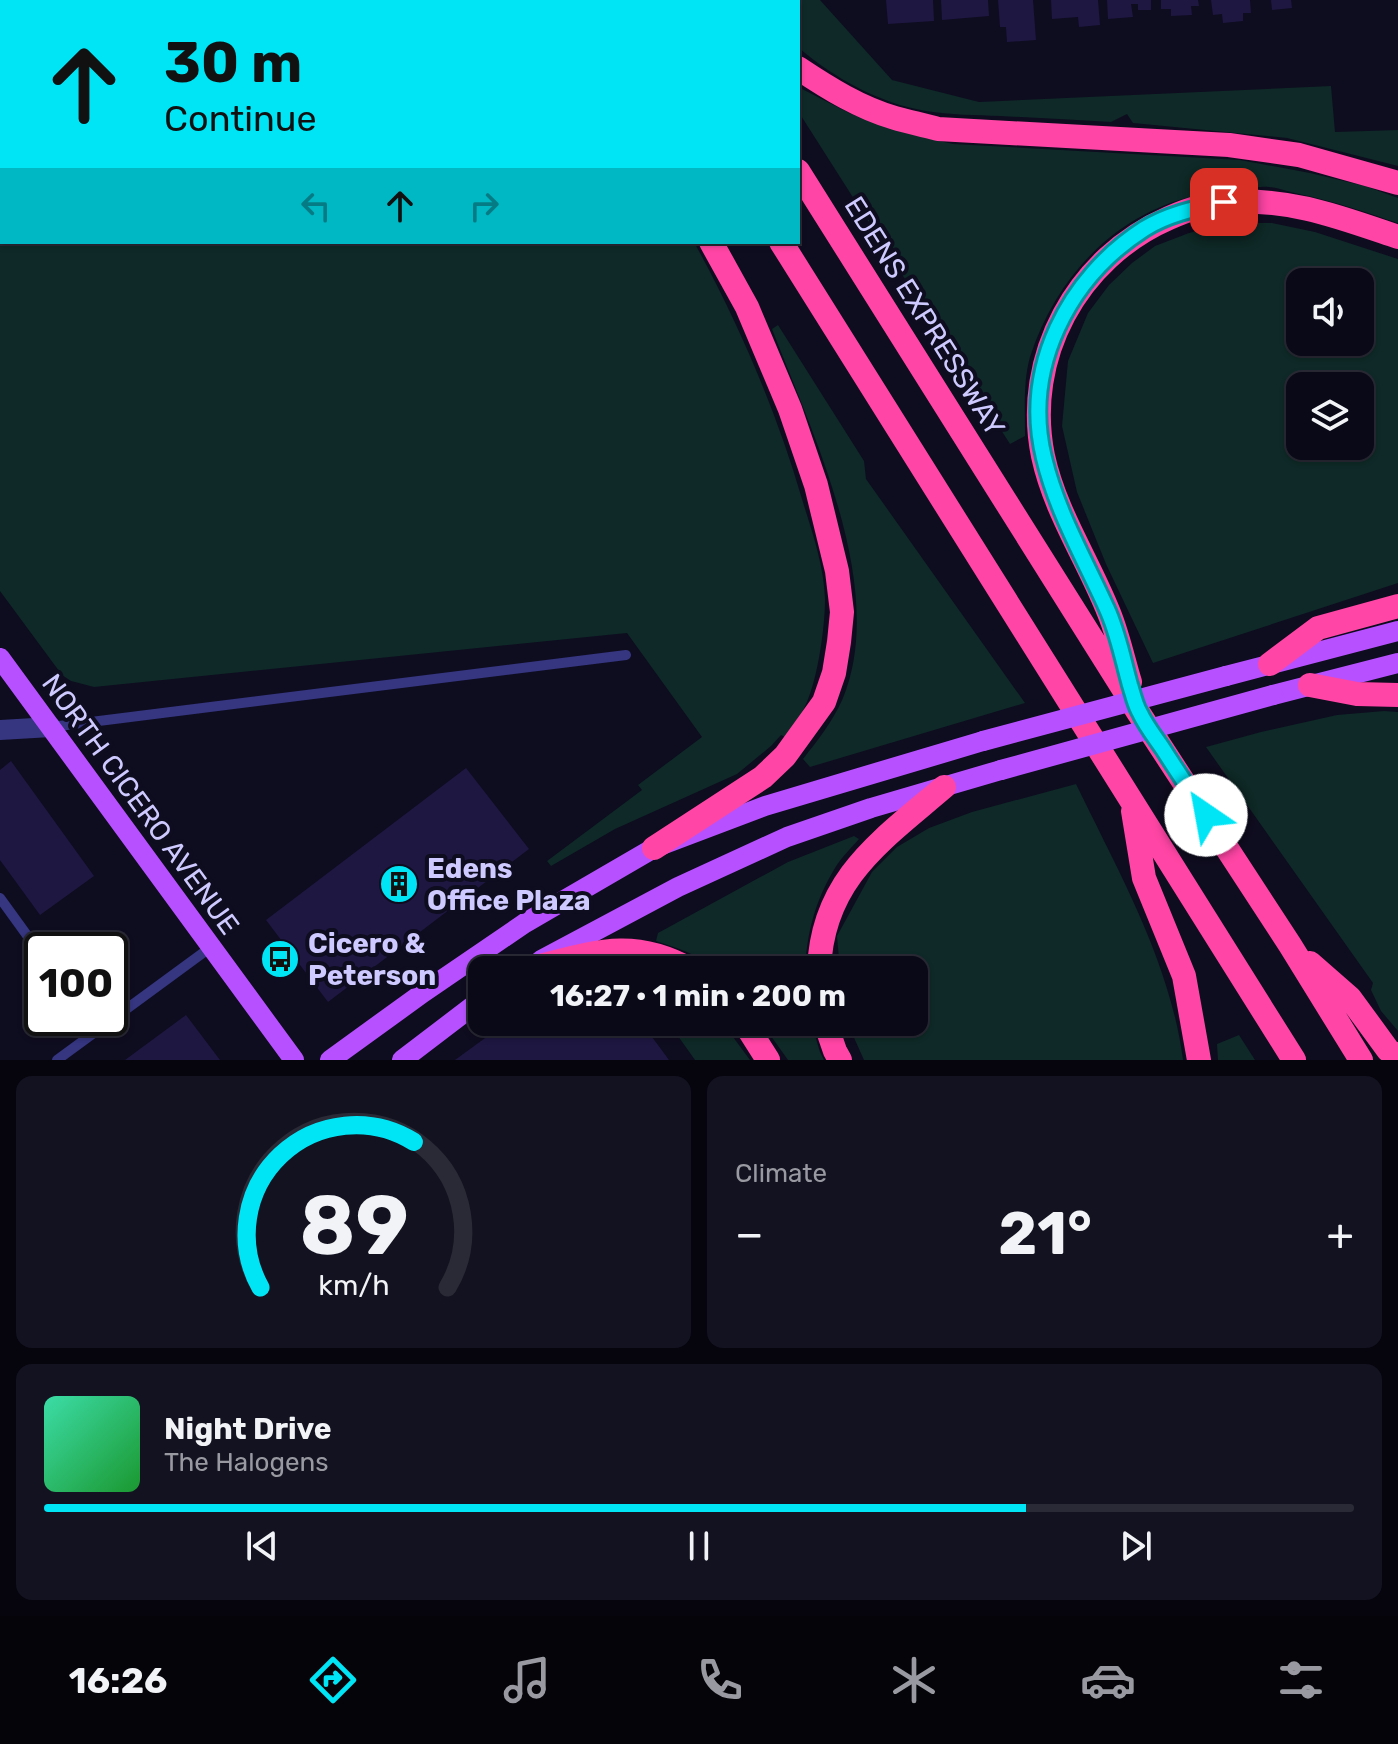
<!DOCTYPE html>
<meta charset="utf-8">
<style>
body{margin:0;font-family:Rubik,sans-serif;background:#131220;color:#f1f3f6;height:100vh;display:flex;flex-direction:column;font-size:30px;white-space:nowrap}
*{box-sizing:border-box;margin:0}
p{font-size:26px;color:#999aa1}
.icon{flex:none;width:44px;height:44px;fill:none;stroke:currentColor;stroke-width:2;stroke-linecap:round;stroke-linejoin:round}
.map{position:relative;height:1060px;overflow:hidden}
.details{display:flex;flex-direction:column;gap:16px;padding:16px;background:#06050d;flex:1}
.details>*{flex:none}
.guide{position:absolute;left:0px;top:0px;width:800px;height:244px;box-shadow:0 2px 6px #0004,0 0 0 2px #2a2a36;background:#00e5f5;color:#111;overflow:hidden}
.fabs{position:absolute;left:1286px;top:268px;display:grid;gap:16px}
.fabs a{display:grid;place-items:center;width:88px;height:88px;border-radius:16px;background:#0a0917;box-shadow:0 2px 6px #0004,0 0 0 2px #2a2a36;font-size:40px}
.speed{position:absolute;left:24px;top:932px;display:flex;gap:16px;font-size:40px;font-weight:700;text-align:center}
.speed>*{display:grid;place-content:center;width:104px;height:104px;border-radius:50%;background:#0a0917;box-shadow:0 2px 6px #0004,0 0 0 2px #2a2a36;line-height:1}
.speed .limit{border:4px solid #111;border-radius:12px;background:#fff;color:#111}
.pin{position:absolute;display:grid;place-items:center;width:68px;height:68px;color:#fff;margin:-34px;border-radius:16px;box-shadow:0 4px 12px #0006}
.me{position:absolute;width:88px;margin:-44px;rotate:327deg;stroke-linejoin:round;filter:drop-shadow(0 0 6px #0008)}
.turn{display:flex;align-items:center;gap:28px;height:168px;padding:0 32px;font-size:36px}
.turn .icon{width:104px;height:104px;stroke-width:2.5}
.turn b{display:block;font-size:56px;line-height:68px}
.lanes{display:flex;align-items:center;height:76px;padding:0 32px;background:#0003;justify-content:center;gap:40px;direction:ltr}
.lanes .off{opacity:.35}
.big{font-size:60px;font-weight:700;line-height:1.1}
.details .card{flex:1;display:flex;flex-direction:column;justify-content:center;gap:12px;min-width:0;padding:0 28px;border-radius:16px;background:#131220}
.details .dial{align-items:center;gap:0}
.dial svg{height:208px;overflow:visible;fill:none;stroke:#2a2a36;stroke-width:7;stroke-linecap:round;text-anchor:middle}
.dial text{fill:#f1f3f6;stroke:none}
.song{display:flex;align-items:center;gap:24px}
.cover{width:96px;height:96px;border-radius:12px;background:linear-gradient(135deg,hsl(160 70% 55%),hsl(130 70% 35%))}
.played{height:8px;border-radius:4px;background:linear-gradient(90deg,#00e5f5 75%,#2a2a36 75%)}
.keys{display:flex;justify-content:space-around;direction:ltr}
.heat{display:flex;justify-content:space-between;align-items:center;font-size:44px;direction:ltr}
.details .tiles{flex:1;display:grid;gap:16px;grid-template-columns:1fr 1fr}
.card:last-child{grid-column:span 2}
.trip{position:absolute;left:468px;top:956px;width:460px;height:80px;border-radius:16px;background:#0a0917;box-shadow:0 2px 6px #0004,0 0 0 2px #2a2a36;font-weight:700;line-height:80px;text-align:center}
.tabs{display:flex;height:128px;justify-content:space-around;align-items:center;background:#040409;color:#999aa1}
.tabs .icon{width:56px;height:56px}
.tabs .on{color:#00e5f5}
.tabs b{font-size:36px;color:#f1f3f6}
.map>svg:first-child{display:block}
</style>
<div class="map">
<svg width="1398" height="1060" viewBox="0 0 1398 1060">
<rect width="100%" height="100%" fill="#0e0c1f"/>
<!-- green -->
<path fill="#0e2927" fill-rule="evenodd" d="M0,0H559L560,2H2V242H694C739,324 776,410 802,499C812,532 824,565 825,599C825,629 817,687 802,712C797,721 790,729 785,737L781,735L771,746L737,774L615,829L551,866L547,861L642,790L638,785L702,737L627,633L94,687L71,681L62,675L0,591Z
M753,0H820L892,80L979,102L1331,86L1335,132L1398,130V166L1287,138L1133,123L1127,114L1111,122C1074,120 1037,118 1000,116C975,115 950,115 926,111C879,103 836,79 800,49L798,48V2H755Z
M800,88L851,114L902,132L953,144L1240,160L1310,173L1365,186L1398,198V223C1365,212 1333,201 1299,194C1289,192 1279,188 1269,187C1257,186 1244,189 1233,190C1134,196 1060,264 1030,357C1023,382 1025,410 1025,436L1010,444L798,111V89Z
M1228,223H1272L1315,232L1398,259V583L1153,663L1106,564L1077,492L1062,426L1068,361L1088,313L1109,285L1132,263L1155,246L1189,233ZM1300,282H1360V342H1300ZM1300,386H1360V446H1300Z
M778,325L864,461L866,479L1025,703L810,767L803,759C818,740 833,721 843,698C888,588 812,433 772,329Z
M1384,711L1398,712V1031L1381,1011L1371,990L1373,983L1206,747L1261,732L1337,715Z
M1076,784C1119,873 1170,961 1183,1060H864L847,1022H914V970H840L837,936L872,872L897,847L929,828L972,812Z
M854,836L859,839C851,848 841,858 835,868C815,901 807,932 805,970H717C699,955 678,948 656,941L658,933L788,862Z
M668,1022H722L750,1060H695Z
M761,1022H811L820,1052L824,1060H788Z
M1239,1035L1255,1060H1218L1217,1044Z"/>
<!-- building -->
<path fill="#1e1741" d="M886,0H933L934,21L888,24Z
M941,0H988L989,16L942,20Z
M998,0H1033L1036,40L1007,42L1006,27H1000Z
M1051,0H1098L1100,25L1079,27L1078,17L1052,19Z
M1107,0H1151V10H1138V4H1131L1133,17L1108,19Z
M1161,0H1198L1199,6H1191L1192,15L1171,16V9H1161Z
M1211,0H1250L1251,13H1243V21L1223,23L1222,14L1213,15Z
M1271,0H1291L1292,8L1272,10Z
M11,761L94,876L40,915L0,860V770Z
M466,768L529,849L328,1002L266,920Z
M186,1015L220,1060H125Z
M507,1022H641L669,1060H455Z"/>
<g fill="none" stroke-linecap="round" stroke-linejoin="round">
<!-- lane -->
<path stroke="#353580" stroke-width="10" d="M51,727L626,655
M0,898L42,956
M87,1018L96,1031
M57,1060L211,947"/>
<!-- street -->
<path stroke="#353580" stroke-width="20" d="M0,730L51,727"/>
<!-- primary -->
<path stroke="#b751ff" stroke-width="20" d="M0,658L294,1060
M1226,676L1398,631
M1273,695L1398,663
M541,960L678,887L787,837L871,808L1001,770
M330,1060L424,992L525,923L654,848L765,806L983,741
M402,1060L482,999"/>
<!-- highway -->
<path stroke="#ff45a5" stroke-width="24" d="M577,0L578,2
M629,0L630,2
M690,0L691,2
M732,0L734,2
M798,68C828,88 860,108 895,118C909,122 924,125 938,129L1229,145L1299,155L1398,183
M798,171L1138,712L1290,945L1361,1060
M781,242L1294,1060
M1270,664L1318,628L1398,606
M1130,682C1123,659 1118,635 1109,613C1088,560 1055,512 1043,456C1023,357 1077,258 1169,218C1187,210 1207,203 1227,202C1291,198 1339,217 1398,237
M1310,685L1357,694L1398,695
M1133,811L1144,878L1184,976L1199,1060
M654,848L763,777L785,756L824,702L834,673L839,642L842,612L837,571L816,485L790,409L747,307L711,242
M1310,963L1350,998L1388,1050L1398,1057
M524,970C588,955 629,935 691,970
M819,970C822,879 881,841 944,787
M744,1022L768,1060
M825,1022L835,1051L840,1060"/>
<!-- primary-bridge -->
<path stroke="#b751ff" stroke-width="20" d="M983,741L1226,676
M1001,770L1273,695"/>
</g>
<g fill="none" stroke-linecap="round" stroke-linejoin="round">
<defs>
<path id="route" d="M1206,815C1192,793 1177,771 1163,749C1155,737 1146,726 1140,713C1135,705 1133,694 1130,685C1123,660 1118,633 1107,609C1085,560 1057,512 1044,458C1022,368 1068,278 1144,229C1168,214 1197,208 1224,202"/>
</defs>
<!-- route casing -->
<use href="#route" stroke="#00959f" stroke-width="20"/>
<!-- route -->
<use href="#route" stroke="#00e5f5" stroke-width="14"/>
</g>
<!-- icons -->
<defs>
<symbol id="building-disc" viewBox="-11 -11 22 22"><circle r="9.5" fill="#00e5f5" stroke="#0e0c1f"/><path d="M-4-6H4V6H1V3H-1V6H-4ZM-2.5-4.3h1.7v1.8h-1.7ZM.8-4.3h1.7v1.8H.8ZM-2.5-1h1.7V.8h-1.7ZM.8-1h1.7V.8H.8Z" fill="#111"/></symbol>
<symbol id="bus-disc" viewBox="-11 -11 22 22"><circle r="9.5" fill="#00e5f5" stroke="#0e0c1f"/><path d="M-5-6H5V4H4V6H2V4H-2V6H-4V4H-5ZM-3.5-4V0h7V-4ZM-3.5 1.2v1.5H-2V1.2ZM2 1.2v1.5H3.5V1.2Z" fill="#111"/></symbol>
</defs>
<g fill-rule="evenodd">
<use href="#building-disc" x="377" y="862" width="44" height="44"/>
<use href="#bus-disc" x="258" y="937" width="44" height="44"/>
</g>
<g text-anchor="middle" stroke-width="8" stroke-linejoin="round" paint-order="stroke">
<!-- street labels -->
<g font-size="28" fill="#cecaff" stroke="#0e0c1f">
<text transform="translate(925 316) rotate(58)" y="10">EDENS EXPRESSWAY</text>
<text transform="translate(141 804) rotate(54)" y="10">NORTH CICERO AVENUE</text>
</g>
<!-- poi labels -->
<g font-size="28" font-weight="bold" fill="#cecaff" stroke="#0e0c1f" text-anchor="start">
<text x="427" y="878">Edens<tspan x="427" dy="32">Office Plaza</tspan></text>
<text x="308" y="953">Cicero &amp;<tspan x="308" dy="32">Peterson</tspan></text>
</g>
</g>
</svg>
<div class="fabs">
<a><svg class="icon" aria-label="sound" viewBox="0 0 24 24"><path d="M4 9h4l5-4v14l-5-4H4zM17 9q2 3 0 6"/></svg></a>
<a><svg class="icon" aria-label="layers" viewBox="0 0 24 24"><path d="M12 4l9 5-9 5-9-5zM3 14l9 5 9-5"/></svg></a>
</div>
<div class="speed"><div class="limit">100</div></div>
<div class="pin" style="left:1224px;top:202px;background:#d93025"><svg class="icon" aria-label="arrive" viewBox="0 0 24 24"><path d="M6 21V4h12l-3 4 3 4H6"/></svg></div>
<svg class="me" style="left:1206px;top:815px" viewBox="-20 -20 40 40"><circle r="19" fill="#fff"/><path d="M0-13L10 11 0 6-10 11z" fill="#00e5f5"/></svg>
<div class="trip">16:27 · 1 min · 200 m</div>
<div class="guide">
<div class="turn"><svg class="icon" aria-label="ahead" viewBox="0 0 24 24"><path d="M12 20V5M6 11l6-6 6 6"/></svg><div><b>30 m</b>Continue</div></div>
<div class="lanes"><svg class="icon off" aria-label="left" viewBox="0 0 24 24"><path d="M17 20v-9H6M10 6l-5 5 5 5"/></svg><svg class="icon" aria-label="ahead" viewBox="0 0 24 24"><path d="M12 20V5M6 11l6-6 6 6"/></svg><svg class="icon off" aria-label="right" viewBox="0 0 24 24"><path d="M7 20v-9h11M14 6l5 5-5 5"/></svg></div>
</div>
</div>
<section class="details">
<div class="tiles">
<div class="card dial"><svg viewBox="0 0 100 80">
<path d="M14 69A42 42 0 1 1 86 69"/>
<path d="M14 69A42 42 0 0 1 73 13" stroke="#00e5f5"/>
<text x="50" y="56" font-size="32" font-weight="700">89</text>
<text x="50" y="72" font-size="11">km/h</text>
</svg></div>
<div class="card"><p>Climate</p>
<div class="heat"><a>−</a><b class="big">21°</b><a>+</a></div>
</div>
<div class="card">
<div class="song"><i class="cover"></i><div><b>Night Drive</b><p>The Halogens</p></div></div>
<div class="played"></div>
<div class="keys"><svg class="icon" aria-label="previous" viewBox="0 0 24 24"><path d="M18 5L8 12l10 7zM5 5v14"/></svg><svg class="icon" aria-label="pause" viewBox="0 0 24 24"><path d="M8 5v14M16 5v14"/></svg><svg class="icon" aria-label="next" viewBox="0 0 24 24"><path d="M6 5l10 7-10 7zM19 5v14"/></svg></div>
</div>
</div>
</section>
<nav class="tabs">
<b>16:26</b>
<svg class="icon on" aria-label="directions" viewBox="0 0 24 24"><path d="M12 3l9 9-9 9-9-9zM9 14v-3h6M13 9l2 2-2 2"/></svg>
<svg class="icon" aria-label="music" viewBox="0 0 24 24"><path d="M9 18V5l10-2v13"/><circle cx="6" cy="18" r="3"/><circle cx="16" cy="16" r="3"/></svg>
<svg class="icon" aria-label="phone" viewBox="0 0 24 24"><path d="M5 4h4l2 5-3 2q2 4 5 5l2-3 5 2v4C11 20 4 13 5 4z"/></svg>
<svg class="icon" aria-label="climate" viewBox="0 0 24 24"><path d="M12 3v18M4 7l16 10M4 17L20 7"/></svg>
<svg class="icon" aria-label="car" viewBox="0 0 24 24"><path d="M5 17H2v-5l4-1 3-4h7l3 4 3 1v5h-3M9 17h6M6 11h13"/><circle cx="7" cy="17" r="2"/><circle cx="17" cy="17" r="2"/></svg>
<svg class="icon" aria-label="filters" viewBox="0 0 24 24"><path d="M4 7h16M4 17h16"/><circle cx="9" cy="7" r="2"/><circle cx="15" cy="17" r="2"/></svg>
</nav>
